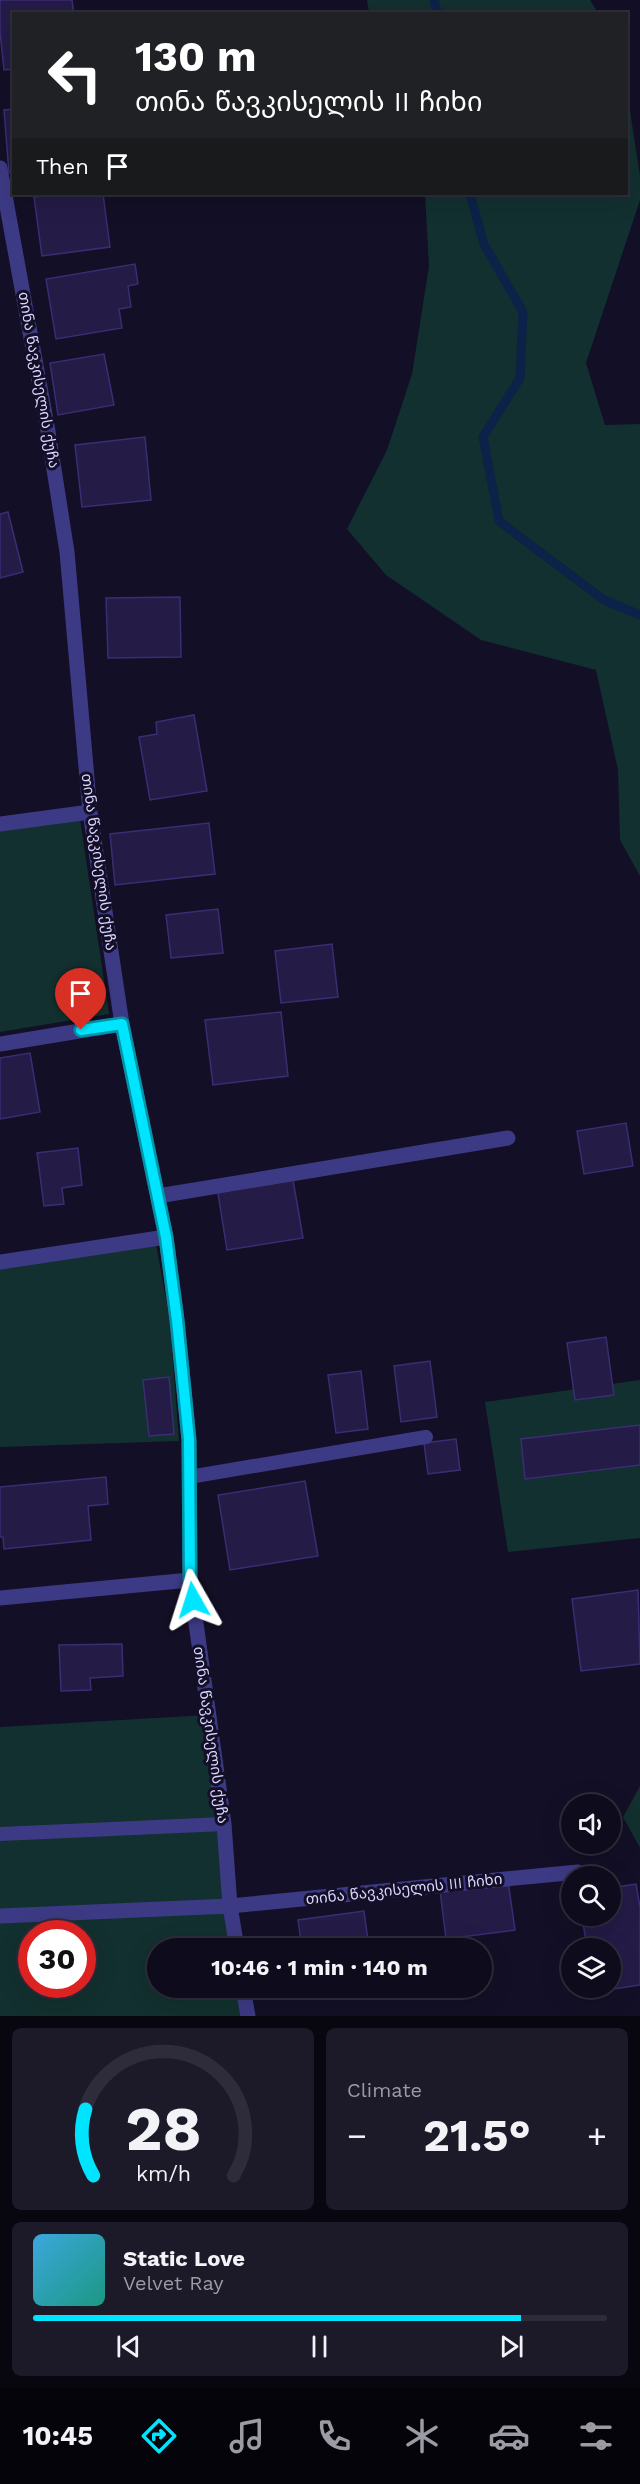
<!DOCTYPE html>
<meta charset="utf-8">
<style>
body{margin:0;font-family:"Work Sans","Noto Sans Georgian",sans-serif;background:#1c1929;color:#f1f3f6;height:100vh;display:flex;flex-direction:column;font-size:22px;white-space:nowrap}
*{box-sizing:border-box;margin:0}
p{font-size:20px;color:#9b9ba3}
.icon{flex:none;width:33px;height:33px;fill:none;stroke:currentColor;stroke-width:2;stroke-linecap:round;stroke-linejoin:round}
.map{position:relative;height:2016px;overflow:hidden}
.sheet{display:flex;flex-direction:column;gap:12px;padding:12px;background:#08060f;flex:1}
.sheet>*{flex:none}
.guide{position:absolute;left:12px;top:12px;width:616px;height:183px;border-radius:0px;box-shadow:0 6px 24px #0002,0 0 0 2px #2e2b3b;background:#202124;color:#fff;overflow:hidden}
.controls{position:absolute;left:561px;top:1794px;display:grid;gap:12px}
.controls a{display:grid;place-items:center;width:60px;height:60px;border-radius:50%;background:#0e0b1c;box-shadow:0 6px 24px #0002,0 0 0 2px #2e2b3b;font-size:30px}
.speed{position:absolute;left:18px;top:1920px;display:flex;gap:12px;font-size:30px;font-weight:700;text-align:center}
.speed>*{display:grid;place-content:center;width:78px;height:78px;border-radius:50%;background:#0e0b1c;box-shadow:0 6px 24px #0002,0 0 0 2px #2e2b3b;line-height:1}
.speed .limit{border:9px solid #d22;background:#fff;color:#111}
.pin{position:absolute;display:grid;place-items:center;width:51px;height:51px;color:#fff;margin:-62px -26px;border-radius:50% 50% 50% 0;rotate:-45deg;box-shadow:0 0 6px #0007}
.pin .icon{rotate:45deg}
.me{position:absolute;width:66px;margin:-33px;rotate:354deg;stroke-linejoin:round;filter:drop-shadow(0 0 4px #0008)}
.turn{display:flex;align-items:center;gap:21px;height:126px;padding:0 24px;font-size:27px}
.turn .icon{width:78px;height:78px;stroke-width:2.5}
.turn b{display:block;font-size:42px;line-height:51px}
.then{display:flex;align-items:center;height:57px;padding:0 24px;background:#0003;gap:12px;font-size:22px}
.big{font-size:45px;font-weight:700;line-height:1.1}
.sheet .widget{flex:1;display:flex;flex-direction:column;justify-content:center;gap:9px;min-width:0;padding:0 21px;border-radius:9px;background:#1c1929}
.sheet .dial{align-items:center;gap:0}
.dial svg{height:156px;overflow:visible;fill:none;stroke:#2e2b3b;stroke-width:7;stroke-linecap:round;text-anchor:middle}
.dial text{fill:#f1f3f6;stroke:none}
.song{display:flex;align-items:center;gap:18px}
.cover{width:72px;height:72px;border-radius:9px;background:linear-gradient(135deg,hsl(200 70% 55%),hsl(170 70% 35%))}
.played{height:6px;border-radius:3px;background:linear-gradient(90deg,#00e5ff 85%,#2e2b3b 85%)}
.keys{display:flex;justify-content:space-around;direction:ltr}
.heat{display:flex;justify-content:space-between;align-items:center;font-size:33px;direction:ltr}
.sheet .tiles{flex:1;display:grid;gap:12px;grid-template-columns:1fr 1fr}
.widget:last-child{grid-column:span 2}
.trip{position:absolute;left:147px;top:1938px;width:345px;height:60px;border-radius:30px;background:#0e0b1c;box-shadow:0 6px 24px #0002,0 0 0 2px #2e2b3b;font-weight:700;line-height:60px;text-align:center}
.dock{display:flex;height:96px;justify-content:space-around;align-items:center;background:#06040b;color:#9b9ba3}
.dock .icon{width:42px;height:42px}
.dock .selected{color:#00e5ff}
.dock b{font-size:27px;color:#f1f3f6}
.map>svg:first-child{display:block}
</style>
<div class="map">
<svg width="640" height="2016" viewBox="0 0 640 2016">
<rect width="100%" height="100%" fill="#130f26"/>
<!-- green -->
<path fill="#12302f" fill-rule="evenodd" d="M367,0H590L598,13H369Z
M627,91L640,176V200L586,363L605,425L640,424V876L620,840L618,770L596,670L481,640L386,575L347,529L387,450L412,374L429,266L425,194H627Z
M80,819L109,1014L0,1032V830Z
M156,1244L170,1321L179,1441L0,1447V1267Z
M640,1380V1538L508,1552L485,1402Z
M208,1715L237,1948H158V1988H243L248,2016H0V1727ZM32,1934H82V1984H32Z
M640,1786V1848L623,1817Z"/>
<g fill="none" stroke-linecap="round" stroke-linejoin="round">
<!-- stream -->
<path stroke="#0c2248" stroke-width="9" d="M434,0L438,14
M470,194L484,244L523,312L520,378L483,437L499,521L604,600L640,615"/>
</g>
<!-- building -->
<path fill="#241b47" stroke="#3b2d73" stroke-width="1.5" d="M0,0H72L74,14H14V69L4,70L0,32Z
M14,109V172L9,173L4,110Z
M65,194H103L110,247L42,256L34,197Z
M135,264L138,284L128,286L131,307L119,309L122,328L56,339L46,279Z
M104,354L114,405L58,415L50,363Z
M145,437L151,500L82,507L75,445Z
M8,512L23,572L0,578V514Z
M180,597L181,657L108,658L106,598Z
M194,715L207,791L150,800L139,737L157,734L156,722Z
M209,823L215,874L115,885L110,834Z
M218,909L223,953L171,958L166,915Z
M332,944L338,997L281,1003L275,951Z
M281,1012L288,1076L213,1085L205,1020Z
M30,1053L40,1112L0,1119V1058Z
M626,1123L633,1166L584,1174L577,1131Z
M78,1148L82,1185L62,1188L64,1204L44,1206L37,1153Z
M292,1174L303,1238L227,1250L217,1187Z
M606,1337L614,1395L575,1400L567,1343Z
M430,1361L437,1417L401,1422L394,1366Z
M361,1371L368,1429L336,1433L328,1375Z
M169,1377L174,1434L149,1436L143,1380Z
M640,1425V1465L525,1479L521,1439Z
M456,1439L460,1470L428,1474L424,1443Z
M106,1477L108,1504L88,1506L91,1540L4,1549L3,1537H0V1487Z
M305,1481L318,1556L230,1570L218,1495Z
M638,1590L640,1664L581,1671L572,1599Z
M122,1644L123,1676L90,1678L91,1690L61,1691L59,1645Z
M508,1881L515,1930L446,1939L440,1890Z
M636,1884L640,1907V1985L594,1992V1988H610V1948H587L582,1916H610V1888Z
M364,1911L369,1948H302L298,1920Z"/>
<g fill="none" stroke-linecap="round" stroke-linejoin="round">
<!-- lane -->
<path stroke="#3d3a85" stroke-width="14" d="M189,1477L426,1437
M0,1834L224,1824"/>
<!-- street -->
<path stroke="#3d3a85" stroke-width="15" d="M0,168L48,431L67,552L90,812L122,1024L166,1237L177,1320L189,1440L190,1580L224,1824L230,1906L237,1948
M0,824L90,812
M0,1044L122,1024
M158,1196L508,1138
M0,1262L166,1237
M0,1598L190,1580
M0,1916L230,1906L578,1872
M243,1988L248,2016"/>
</g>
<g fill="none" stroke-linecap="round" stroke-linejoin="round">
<defs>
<path id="route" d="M81,1030L122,1024L166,1237L177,1320L189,1440L190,1580L193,1600"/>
</defs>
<!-- route casing -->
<use href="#route" stroke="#0095a6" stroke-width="15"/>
<!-- route -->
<use href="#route" stroke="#00e5ff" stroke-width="10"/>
</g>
<g text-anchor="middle" stroke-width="6" stroke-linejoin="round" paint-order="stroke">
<!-- street labels -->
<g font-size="15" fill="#d9d4ff" stroke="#130f26">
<text transform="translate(39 380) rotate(80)" y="5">თინა წავკისელის ქუჩა</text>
<text transform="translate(99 862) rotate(82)" y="5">თინა წავკისელის ქუჩა</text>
<text transform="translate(211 1735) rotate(82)" y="5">თინა წავკისელის ქუჩა</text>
<text transform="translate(404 1889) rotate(-6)" y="5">თინა წავკისელის III ჩიხი</text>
</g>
</g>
</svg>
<div class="controls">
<a><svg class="icon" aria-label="sound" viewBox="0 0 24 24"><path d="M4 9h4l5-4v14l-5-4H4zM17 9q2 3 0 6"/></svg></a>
<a><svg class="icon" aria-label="search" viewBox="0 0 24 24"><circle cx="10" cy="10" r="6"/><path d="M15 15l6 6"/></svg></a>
<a><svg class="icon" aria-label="layers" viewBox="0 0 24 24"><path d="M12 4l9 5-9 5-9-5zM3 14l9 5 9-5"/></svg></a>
</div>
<div class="speed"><div class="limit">30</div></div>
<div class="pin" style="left:81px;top:1030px;background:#d93025"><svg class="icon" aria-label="arrive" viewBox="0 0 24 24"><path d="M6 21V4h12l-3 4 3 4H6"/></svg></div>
<svg class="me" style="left:193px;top:1600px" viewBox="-20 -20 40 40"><path d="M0-17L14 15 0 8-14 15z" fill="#00e5ff" stroke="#fff" stroke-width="4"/></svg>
<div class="trip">10:46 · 1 min · 140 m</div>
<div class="guide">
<div class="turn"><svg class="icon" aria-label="left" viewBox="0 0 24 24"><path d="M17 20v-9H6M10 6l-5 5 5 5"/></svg><div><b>130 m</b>თინა წავკისელის II ჩიხი</div></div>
<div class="then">Then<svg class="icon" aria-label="arrive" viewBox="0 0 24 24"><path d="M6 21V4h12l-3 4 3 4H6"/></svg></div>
</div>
</div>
<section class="sheet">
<div class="tiles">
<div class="widget dial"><svg viewBox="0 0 100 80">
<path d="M14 69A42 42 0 1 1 86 69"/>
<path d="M14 69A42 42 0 0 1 10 35" stroke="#00e5ff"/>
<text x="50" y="56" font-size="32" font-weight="700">28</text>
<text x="50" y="72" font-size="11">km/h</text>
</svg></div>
<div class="widget"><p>Climate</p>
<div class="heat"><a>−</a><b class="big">21.5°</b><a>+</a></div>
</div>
<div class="widget">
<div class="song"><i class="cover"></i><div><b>Static Love</b><p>Velvet Ray</p></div></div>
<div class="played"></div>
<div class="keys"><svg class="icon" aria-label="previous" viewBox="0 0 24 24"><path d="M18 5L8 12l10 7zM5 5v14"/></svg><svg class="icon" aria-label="pause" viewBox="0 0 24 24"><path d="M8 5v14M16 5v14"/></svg><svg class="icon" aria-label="next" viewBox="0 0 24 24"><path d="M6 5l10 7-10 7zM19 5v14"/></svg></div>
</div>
</div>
</section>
<nav class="dock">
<b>10:45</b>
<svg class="icon selected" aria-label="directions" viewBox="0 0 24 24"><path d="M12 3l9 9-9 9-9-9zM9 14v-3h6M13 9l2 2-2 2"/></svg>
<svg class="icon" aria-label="music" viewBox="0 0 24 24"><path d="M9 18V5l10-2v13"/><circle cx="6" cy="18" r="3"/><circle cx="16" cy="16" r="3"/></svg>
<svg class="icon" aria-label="phone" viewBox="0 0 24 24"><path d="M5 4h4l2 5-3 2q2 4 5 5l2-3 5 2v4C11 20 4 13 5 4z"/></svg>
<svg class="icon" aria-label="climate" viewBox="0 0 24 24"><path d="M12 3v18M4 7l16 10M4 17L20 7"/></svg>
<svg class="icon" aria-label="car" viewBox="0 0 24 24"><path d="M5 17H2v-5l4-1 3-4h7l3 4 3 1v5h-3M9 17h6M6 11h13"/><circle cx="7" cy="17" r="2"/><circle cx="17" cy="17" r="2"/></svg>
<svg class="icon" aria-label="filters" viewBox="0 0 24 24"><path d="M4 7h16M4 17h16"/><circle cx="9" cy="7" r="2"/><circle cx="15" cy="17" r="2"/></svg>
</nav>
